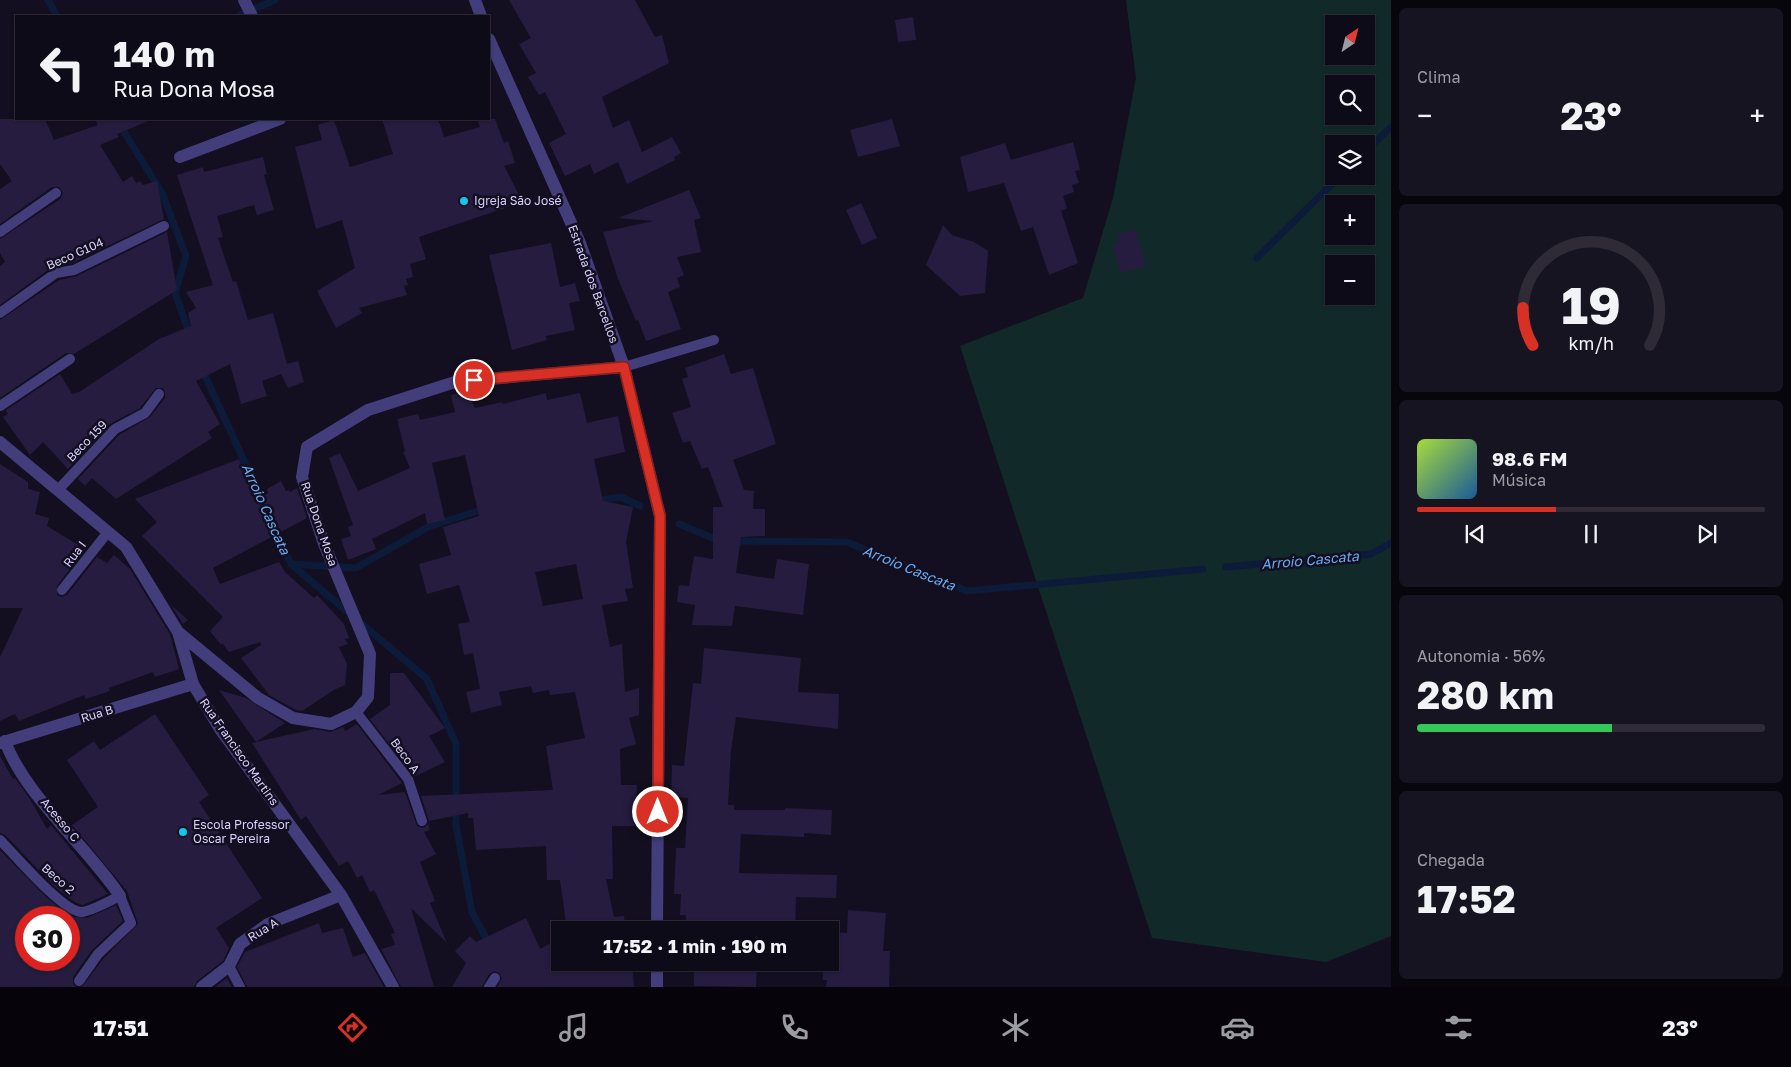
<!DOCTYPE html>
<html lang="pt">
<meta charset="utf-8">
<style>
body{margin:0;font-family:"Golos Text",sans-serif;background:#171421;color:#f1f3f6;height:100vh;display:flex;flex-direction:column;font-size:19px;white-space:nowrap}
*{box-sizing:border-box;margin:0}
p{font-size:16px;color:#9b9ba2}
.icon{flex:none;width:28px;height:28px;fill:none;stroke:currentColor;stroke-width:2;stroke-linecap:round;stroke-linejoin:round}
.map{position:relative;flex:1;overflow:hidden}
.side{display:flex;flex-direction:column;gap:8px;padding:8px;background:#08060d;width:400px}
.side>*{flex:none}
.guide{position:absolute;left:15px;top:15px;width:475px;height:105px;border-radius:0px;box-shadow:0 1px 4px #0004,0 0 0 1px #2e2b37;background:#0e0b18;color:#f1f3f6;overflow:hidden}
.needle{width:32px;rotate:35deg}
.tools{position:absolute;left:1325px;top:15px;display:grid;gap:10px}
.tools a{display:grid;place-items:center;width:50px;height:50px;border-radius:0px;background:#0e0b18;box-shadow:0 1px 4px #0004,0 0 0 1px #2e2b37;font-size:25px}
.speed{position:absolute;left:15px;top:906px;display:flex;gap:10px;font-size:25px;font-weight:700;text-align:center}
.speed>*{display:grid;place-content:center;width:65px;height:65px;border-radius:50%;background:#0e0b18;box-shadow:0 1px 4px #0004,0 0 0 1px #2e2b37;line-height:1}
.speed .limit{border:8px solid #d22;background:#fff;color:#111}
.pin{position:absolute;display:grid;place-items:center;width:42px;height:42px;color:#fff;margin:-21px;border:2px solid #fff;border-radius:50%;box-shadow:0 1px 5px #0007}
.me{position:absolute;width:55px;margin:-28px;rotate:0deg;stroke-linejoin:round;filter:drop-shadow(0 0 4px #0008)}
.turn{display:flex;align-items:center;gap:18px;height:105px;padding:0 15px;font-size:22px}
.turn .icon{width:65px;height:65px;stroke-width:2.5}
.turn b{display:block;font-size:35px;line-height:42px}
.big{font-size:38px;font-weight:700;line-height:1.1}
.side .card{flex:1;display:flex;flex-direction:column;justify-content:center;gap:8px;min-width:0;padding:0 18px;border-radius:8px;background:#171421}
.side .dial{align-items:center;gap:0}
.dial svg{height:130px;overflow:visible;fill:none;stroke:#2e2b37;stroke-width:7;stroke-linecap:round;text-anchor:middle}
.dial text{fill:#f1f3f6;stroke:none}
.song{display:flex;align-items:center;gap:15px}
.cover{width:60px;height:60px;border-radius:8px;background:linear-gradient(135deg,hsl(80 70% 55%),hsl(210 70% 35%))}
.played{height:5px;border-radius:2px;background:linear-gradient(90deg,#d93025 40%,#2e2b37 40%)}
.keys{display:flex;justify-content:space-around;direction:ltr}
.heat{display:flex;justify-content:space-between;align-items:center;font-size:28px;direction:ltr}
.charge{height:8px;border-radius:4px;background:linear-gradient(90deg,#34c759 56%,#2e2b37 0)}
.trip{position:absolute;left:551px;top:921px;width:288px;height:50px;border-radius:0px;background:#0e0b18;box-shadow:0 1px 4px #0004,0 0 0 1px #2e2b37;font-weight:700;line-height:50px;text-align:center}
.dock{display:flex;height:80px;justify-content:space-around;align-items:center;background:#06040a;color:#9b9ba2}
.dock .icon{width:35px;height:35px}
.dock .selected{color:#d93025}
.dock b{font-size:22px;color:#f1f3f6}
main{display:flex;flex:1;min-height:0}
.map>svg:first-child{display:block}
</style>
<main>
<div class="map">
<svg width="1391" height="987" viewBox="0 0 1391 987">
<rect width="100%" height="100%" fill="#130f20"/>
<!-- green -->
<path fill="#122929" fill-rule="evenodd" d="M1126,0H1391V936L1326,962L1152,938L960,346L1083,298L1113,198L1136,78ZM1334,24H1366V56H1334ZM1334,84H1366V116H1334ZM1334,144H1366V176H1334ZM1334,204H1366V236H1334ZM1334,264H1366V296H1334Z"/>
<g fill="none" stroke-linecap="round" stroke-linejoin="round">
<!-- stream -->
<path stroke="#0d1b3a" stroke-width="7" d="M48,0L57,16
M238,16L275,0
M116,119L162,193L186,256L175,293L190,335
M1366,151L1391,127
M1257,258L1340,176
M202,369L262,500
M595,501L621,497L640,506
M679,524L720,541
M273,526L291,564L356,568L428,527L487,508
M731,541L847,542L967,591L1203,569
M291,564L427,679L456,744V825L472,912L489,944
M1226,567L1371,554L1391,543"/>
</g>
<!-- building -->
<path fill="#251c3f" fill-rule="evenodd" d="M509,0H635L655,37L662,35L669,63L602,97L613,128L629,120L642,152L672,137L681,153L674,157L675,160L627,184L618,162L594,174L590,164L565,176L549,143L566,134L545,92L539,95L528,77L536,73L519,44L531,38Z
M913,17L916,40L898,42L895,20Z
M0,119H45L54,140L98,125L95,119H153L117,134L119,137L100,145L123,182L132,176L136,183L140,181L143,185L157,181L164,219L72,263L52,267L0,305V266L5,262L0,253V239L60,199L63,193L59,187H52L0,224V189L12,181L0,164Z
M382,119H438L444,137L480,127L477,119H495L504,143L508,141L515,163L504,166L526,208L511,206L419,237L426,259L410,264L413,277L406,279L408,285L404,286L407,295L359,308L362,313L336,328L317,291L355,268L342,220L316,229L295,147L322,140L318,125L334,120L350,167L393,154Z
M892,119L900,146L858,157L850,130Z
M1073,142L1080,170L1075,171L1079,183L1072,185L1074,192L1063,196L1067,208L1061,211L1078,263L1049,275L1033,227L1021,231L1004,183L968,192L960,157L1005,143L1011,160Z
M263,157L267,174L264,175L274,210L257,215L254,205L217,216L223,237L218,238L233,282L236,281L248,320L273,313L287,364L298,361L304,382L288,388L281,374L262,381L267,396L241,404L230,364L196,381L220,424L208,432L212,438L116,499L92,478L85,486L78,479L119,435L150,417L165,398V392L163,388H156L140,408L110,424L68,469L43,442L30,455L3,417L8,414L6,410L60,374L72,394L79,392L159,339L191,326L188,313L196,308L186,292L213,285L177,175L203,167L204,172Z
M689,190L701,218L694,220L701,252L677,257L684,275L677,278L680,287L668,292L681,329L646,341L638,320L636,321L618,279L603,232L653,221L618,218Z
M861,203L877,238L862,245L846,210Z
M943,225L952,235L974,242L988,251L985,293L960,296L926,265Z
M1135,229L1146,266L1121,273L1112,245L1119,243L1117,235Z
M167,232L177,290L74,354L66,353L0,398V320L59,280L77,276Z
M551,243L560,287L575,283L580,301L569,303L575,330L546,336L547,340L512,350L489,255Z
M724,354L731,374L753,368L776,444L733,460L744,490L754,491L753,509H765V536L741,537L736,573L774,579L777,559L809,564L803,615L735,606L732,626L692,625L695,605L677,602L679,585L689,586L694,556L713,559V507H723L708,467L702,469L690,441L683,443L672,413L691,407L682,379L688,377L685,368Z
M467,391L475,408L502,402L503,404L546,393L547,400L580,393L587,423L618,416L625,452L594,459L603,501L633,507L626,542L633,588L625,589L628,601L602,605L610,647L622,644L625,692L639,688V715L629,718L636,744L620,749L621,785H637L635,826H612L613,879H606L614,917L624,916L626,930H567L560,880H547L546,846L476,850L473,818H468V813L429,821L421,796L553,790L546,746L585,738L575,692L550,695L549,690L533,693L531,686L499,692L502,705L471,713L466,692L480,689L473,653L464,655L458,624L470,622L459,585L427,594L419,564L451,555L443,527L479,516L465,455L432,463L445,520L427,524L425,513L372,539L376,549L348,560L341,539L351,536L348,527L353,525L329,458L340,453L358,491L410,468L403,452L405,451L397,419L418,414L420,420L455,412L451,395ZM576,564L583,599L543,606L535,572Z
M239,459L253,496L262,491L265,495L268,493L267,489L281,481L286,491L289,490L290,492L297,488L307,518L213,568L220,584L279,562L285,572L314,598L317,595L344,624L349,638L345,639L348,644L339,647L347,664L345,685L334,690L302,711L296,710L269,695L241,658L261,645L260,642L229,652L222,643L221,645L210,631L223,617L142,536L157,522L135,499Z
M0,464L28,482V489L40,492L35,514L49,518L47,526L85,549L57,586V595L61,597L67,595L97,557L107,563L114,555L130,569L170,634L179,669L155,677L153,672L109,688L110,691L86,699L84,695L19,721L15,714L0,721V657L23,608H0Z
M171,605L188,620L183,624Z
M704,648L801,658L798,692L839,694L838,729L736,717L731,751L728,805H734V810H785V808L832,810L831,835L804,833V837L741,834L739,873L837,875L836,898L796,897L795,930L685,927L686,915H680L681,894H674L676,848H685L688,798L671,797L672,765L684,766L693,683L701,684Z
M390,673H404L445,728L429,736L445,762L414,777L370,719L390,705Z
M219,690L246,698L285,723L256,742Z
M155,714L209,795L199,802L262,898L216,928L229,948L223,961L197,981L194,987H82L103,959L138,924L127,891L72,825L98,807L67,760L94,741L100,750Z
M357,724L402,783L378,795L405,792L417,826L424,828L428,824L430,830L424,832L436,854L420,862L435,901L430,903L447,943L411,908L434,987H401L381,949L395,945L391,934L395,933L374,890L370,892L362,875L357,878L348,861L339,866L306,816L301,820L252,743L314,729L330,732L343,727L345,731Z
M0,756L13,779L15,778L30,799L47,829L51,825L108,894L83,905L76,903L55,887L5,835L0,833Z
M0,850L46,897L70,916L87,918L116,905L123,921L92,950L73,977V983L76,987H0ZM26,918H69V960H26Z
M848,910L886,913L883,951H890L889,987H826L827,980H823V963L830,964V932L847,933Z
M526,918L540,949L560,938V962H632L634,987H497L502,978L499,973L495,971L489,974L482,987H452L466,963L455,951L470,936L476,942Z
M319,923L322,933L343,928L353,957L365,953L384,987H247L237,967L245,952Z
M694,962H757L756,987L694,986Z
M227,978L232,987H215Z"/>
<g fill="none" stroke-linecap="round" stroke-linejoin="round">
<!-- service -->
<path stroke="#433e7b" stroke-width="10" d="M0,232L56,193
M0,313L56,273L74,270L164,226
M624,367L714,340
M0,406L70,359
M58,490L115,429L145,413L159,394
M62,590L108,532
M356,712L408,779L422,821
M0,840C14,854 62,911 81,912C90,912 111,900 120,896L131,923L98,954L79,981
M229,966L240,987
M489,987L495,978"/>
<!-- minor -->
<path stroke="#433e7b" stroke-width="12" d="M244,0L252,16
M475,0L481,16
M489,39L580,243L624,367L660,516L657,930
M180,157L280,119
M0,442L126,547L178,632L193,684L220,729L341,895L393,987
M178,632L258,698L293,718L331,724L356,712L368,697L370,654L324,544L302,477L307,447L368,410L455,382L624,367
M5,741C25,796 87,846 120,896
M0,743L193,684
M202,987L229,966L240,944L268,924L341,895
M657,987V962"/>
</g>
<g fill="none" stroke-linecap="round" stroke-linejoin="round">
<defs>
<path id="route" d="M474,380L624,367L660,516L658,812"/>
</defs>
<!-- route casing -->
<use href="#route" stroke="#8d1f18" stroke-width="12"/>
<!-- route -->
<use href="#route" stroke="#d93025" stroke-width="9"/>
</g>
<!-- markers -->
<g fill="#13c5e6" stroke="#130f20" stroke-width="2">
<circle cx="464" cy="201" r="5"/>
<circle cx="183" cy="832" r="5"/>
</g>
<g text-anchor="middle" stroke-width="5" stroke-linejoin="round" paint-order="stroke">
<!-- poi labels -->
<g font-size="12" fill="#d8d1fb" stroke="#130f20" text-anchor="start">
<text x="474" y="205">Igreja São José</text>
<text x="193" y="829">Escola Professor<tspan x="193" dy="14">Oscar Pereira</tspan></text>
</g>
<!-- street labels -->
<g font-size="12" fill="#d8d1fb" stroke="#130f20">
<text transform="translate(75 254) rotate(-24)" y="4">Beco G104</text>
<text transform="translate(593 284) rotate(70)" y="4">Estrada dos Barcellos</text>
<text transform="translate(87 441) rotate(-46)" y="4">Beco 159</text>
<text transform="translate(319 524) rotate(71)" y="4">Rua Dona Mosa</text>
<text transform="translate(75 554) rotate(-53)" y="4">Rua I</text>
<text transform="translate(97 714) rotate(-17)" y="4">Rua B</text>
<text transform="translate(239 752) rotate(55)" y="4">Rua Francisco Martins</text>
<text transform="translate(405 756) rotate(54)" y="4">Beco A</text>
<text transform="translate(60 820) rotate(50)" y="4">Acesso C</text>
<text transform="translate(58 879) rotate(41)" y="4">Beco 2</text>
<text transform="translate(263 930) rotate(-31)" y="4">Rua A</text>
</g>
<!-- water labels -->
<g font-size="14" font-style="italic" fill="#68abf3" stroke="#130f20">
<text transform="translate(266 509) rotate(66)" y="5">Arroio Cascata</text>
<text transform="translate(1310 560) rotate(-5)" y="5">Arroio Cascata</text>
<text transform="translate(909 568) rotate(22)" y="5">Arroio Cascata</text>
</g>
</g>
</svg>
<div class="tools">
<a><svg class="needle" viewBox="-14 -14 28 28"><path d="M0-13l5 13h-10z" fill="#e53935"/><path d="M0 13l5-13h-10z" fill="#9b9ba2"/></svg></a>
<a><svg class="icon" aria-label="search" viewBox="0 0 24 24"><circle cx="10" cy="10" r="6"/><path d="M15 15l6 6"/></svg></a>
<a><svg class="icon" aria-label="layers" viewBox="0 0 24 24"><path d="M12 4l9 5-9 5-9-5zM3 14l9 5 9-5"/></svg></a>
<a>+</a>
<a>−</a>
</div>
<div class="speed"><div class="limit">30</div></div>
<div class="pin" style="left:474px;top:380px;background:#d93025"><svg class="icon" aria-label="arrive" viewBox="0 0 24 24"><path d="M6 21V4h12l-3 4 3 4H6"/></svg></div>
<svg class="me" style="left:658px;top:812px" viewBox="-20 -20 40 40"><circle r="17" fill="#d93025" stroke="#fff" stroke-width="3"/><path d="M0-11L8 9 0 5-8 9z" fill="#fff"/></svg>
<div class="trip">17:52 · 1 min · 190 m</div>
<div class="guide">
<div class="turn"><svg class="icon" aria-label="left" viewBox="0 0 24 24"><path d="M17 20v-9H6M10 6l-5 5 5 5"/></svg><div><b>140 m</b>Rua Dona Mosa</div></div>
</div>
</div>
<section class="side">
<div class="card"><p>Clima</p>
<div class="heat"><a>−</a><b class="big">23°</b><a>+</a></div>
</div>
<div class="card dial"><svg viewBox="0 0 100 80">
<path d="M14 69A42 42 0 1 1 86 69"/>
<path d="M14 69A42 42 0 0 1 8 46" stroke="#d93025"/>
<text x="50" y="56" font-size="32" font-weight="700">19</text>
<text x="50" y="72" font-size="11">km/h</text>
</svg></div>
<div class="card">
<div class="song"><i class="cover"></i><div><b>98.6 FM</b><p>Música</p></div></div>
<div class="played"></div>
<div class="keys"><svg class="icon" aria-label="previous" viewBox="0 0 24 24"><path d="M18 5L8 12l10 7zM5 5v14"/></svg><svg class="icon" aria-label="pause" viewBox="0 0 24 24"><path d="M8 5v14M16 5v14"/></svg><svg class="icon" aria-label="next" viewBox="0 0 24 24"><path d="M6 5l10 7-10 7zM19 5v14"/></svg></div>
</div>
<div class="card"><p>Autonomia · 56%</p><b class="big">280 km</b><div class="charge"></div></div>
<div class="card"><p>Chegada</p><b class="big">17:52</b></div>
</section>
</main>
<nav class="dock">
<b>17:51</b>
<svg class="icon selected" aria-label="directions" viewBox="0 0 24 24"><path d="M12 3l9 9-9 9-9-9zM9 14v-3h6M13 9l2 2-2 2"/></svg>
<svg class="icon" aria-label="music" viewBox="0 0 24 24"><path d="M9 18V5l10-2v13"/><circle cx="6" cy="18" r="3"/><circle cx="16" cy="16" r="3"/></svg>
<svg class="icon" aria-label="phone" viewBox="0 0 24 24"><path d="M5 4h4l2 5-3 2q2 4 5 5l2-3 5 2v4C11 20 4 13 5 4z"/></svg>
<svg class="icon" aria-label="climate" viewBox="0 0 24 24"><path d="M12 3v18M4 7l16 10M4 17L20 7"/></svg>
<svg class="icon" aria-label="car" viewBox="0 0 24 24"><path d="M5 17H2v-5l4-1 3-4h7l3 4 3 1v5h-3M9 17h6M6 11h13"/><circle cx="7" cy="17" r="2"/><circle cx="17" cy="17" r="2"/></svg>
<svg class="icon" aria-label="filters" viewBox="0 0 24 24"><path d="M4 7h16M4 17h16"/><circle cx="9" cy="7" r="2"/><circle cx="15" cy="17" r="2"/></svg>
<b>23°</b>
</nav>
